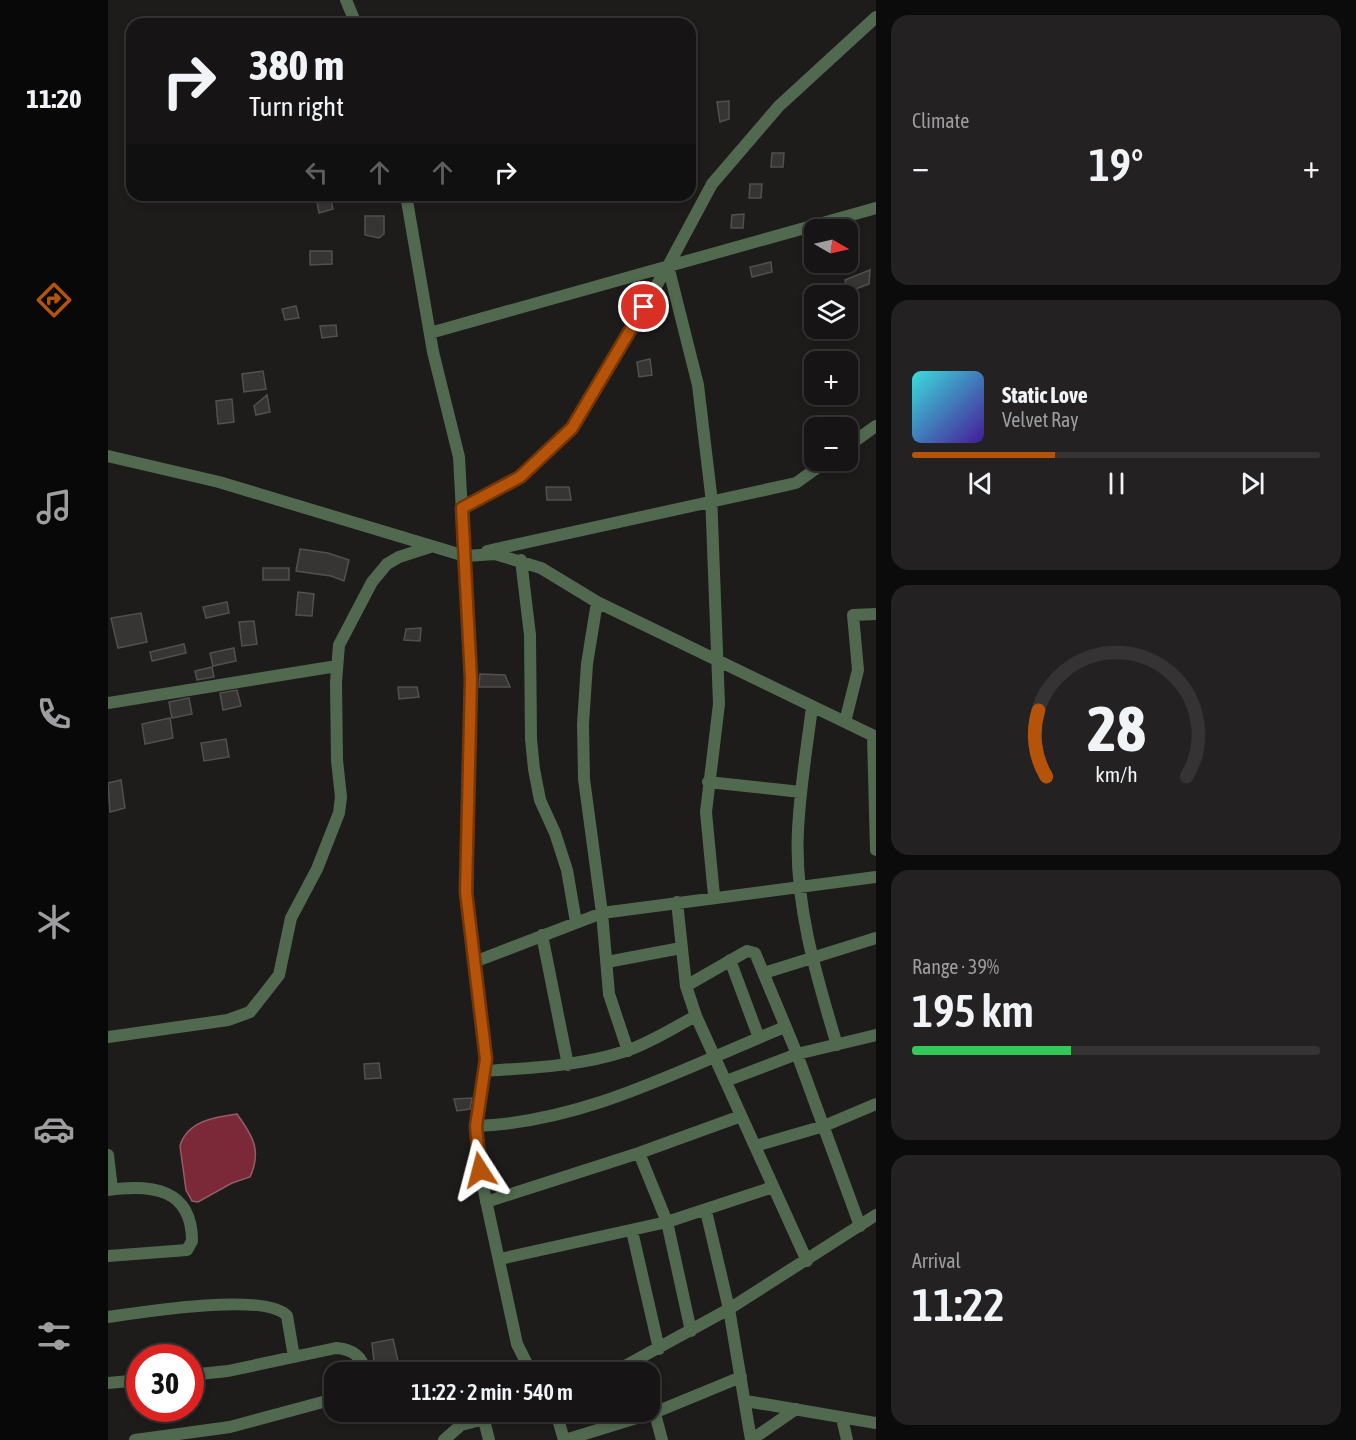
<!DOCTYPE html>
<meta charset="utf-8">
<style>
body{margin:0;font-family:"Asap Condensed",sans-serif;background:#232122;color:#f1f3f6;height:100vh;display:flex;flex-direction:column;font-size:22px;white-space:nowrap}
*{box-sizing:border-box;margin:0}
p{font-size:20px;color:#9e9ea0}
.icon{flex:none;width:33px;height:33px;fill:none;stroke:currentColor;stroke-width:2;stroke-linecap:round;stroke-linejoin:round}
.map{position:relative;flex:1;overflow:hidden}
.sheet{display:flex;flex-direction:column;gap:15px;padding:15px;background:#0c0b0b;width:480px}
.sheet>*{flex:none}
.guide{position:absolute;left:18px;top:18px;width:570px;height:183px;border-radius:18px;box-shadow:0 3px 9px #0003,0 0 0 2px #353334;background:#161414;color:#f1f3f6;overflow:hidden}
.needle{width:39px;rotate:99deg}
.buttons{position:absolute;left:696px;top:219px;display:grid;gap:12px}
.buttons a{display:grid;place-items:center;width:54px;height:54px;border-radius:12px;background:#161414;box-shadow:0 3px 9px #0003,0 0 0 2px #353334;font-size:30px}
.speed{position:absolute;left:18px;top:1344px;display:flex;gap:12px;font-size:30px;font-weight:700;text-align:center}
.speed>*{display:grid;place-content:center;width:78px;height:78px;border-radius:50%;background:#161414;box-shadow:0 3px 9px #0003,0 0 0 2px #353334;line-height:1}
.speed .limit{border:9px solid #d22;background:#fff;color:#111}
.pin{position:absolute;display:grid;place-items:center;width:51px;height:51px;color:#fff;margin:-26px;border:3px solid #fff;border-radius:50%;box-shadow:0 2px 6px #0007}
.me{position:absolute;width:66px;margin:-33px;rotate:351deg;stroke-linejoin:round;filter:drop-shadow(0 0 4px #0008)}
.turn{display:flex;align-items:center;gap:21px;height:126px;padding:0 24px;font-size:27px}
.turn .icon{width:78px;height:78px;stroke-width:2.5}
.turn b{display:block;font-size:42px;line-height:51px}
.lanes{display:flex;align-items:center;height:57px;padding:0 24px;background:#0003;justify-content:center;gap:30px;direction:ltr}
.lanes .off{opacity:.35}
.big{font-size:45px;font-weight:600;line-height:1.1}
.sheet .card{flex:1;display:flex;flex-direction:column;justify-content:center;gap:9px;min-width:0;padding:0 21px;border-radius:18px;background:#232122}
.sheet .dial{align-items:center;gap:0}
.dial svg{height:156px;overflow:visible;fill:none;stroke:#353334;stroke-width:7;stroke-linecap:round;text-anchor:middle}
.dial text{fill:#f1f3f6;stroke:none}
.song{display:flex;align-items:center;gap:18px}
.cover{width:72px;height:72px;border-radius:9px;background:linear-gradient(135deg,hsl(180 70% 55%),hsl(260 70% 35%))}
.played{height:6px;border-radius:3px;background:linear-gradient(90deg,#b45309 35%,#353334 35%)}
.keys{display:flex;justify-content:space-around;direction:ltr}
.heat{display:flex;justify-content:space-between;align-items:center;font-size:33px;direction:ltr}
.charge{height:9px;border-radius:4px;background:linear-gradient(90deg,#34c759 39%,#353334 0)}
.trip{position:absolute;left:216px;top:1362px;width:336px;height:60px;border-radius:18px;background:#161414;box-shadow:0 3px 9px #0003,0 0 0 2px #353334;font-weight:600;line-height:60px;text-align:center}
main{display:flex;flex:1;min-height:0}
.dock{display:flex;flex-direction:column;width:108px;justify-content:space-around;align-items:center;background:#090808;color:#9e9ea0}
.dock .icon{width:42px;height:42px}
.dock .on{color:#b45309}
.dock b{font-size:27px;color:#f1f3f6}
.map>svg:first-child{display:block}
</style>
<main>
<nav class="dock">
<b>11:20</b>
<svg class="icon on" aria-label="directions" viewBox="0 0 24 24"><path d="M12 3l9 9-9 9-9-9zM9 14v-3h6M13 9l2 2-2 2"/></svg>
<svg class="icon" aria-label="music" viewBox="0 0 24 24"><path d="M9 18V5l10-2v13"/><circle cx="6" cy="18" r="3"/><circle cx="16" cy="16" r="3"/></svg>
<svg class="icon" aria-label="phone" viewBox="0 0 24 24"><path d="M5 4h4l2 5-3 2q2 4 5 5l2-3 5 2v4C11 20 4 13 5 4z"/></svg>
<svg class="icon" aria-label="climate" viewBox="0 0 24 24"><path d="M12 3v18M4 7l16 10M4 17L20 7"/></svg>
<svg class="icon" aria-label="car" viewBox="0 0 24 24"><path d="M5 17H2v-5l4-1 3-4h7l3 4 3 1v5h-3M9 17h6M6 11h13"/><circle cx="7" cy="17" r="2"/><circle cx="17" cy="17" r="2"/></svg>
<svg class="icon" aria-label="filters" viewBox="0 0 24 24"><path d="M4 7h16M4 17h16"/><circle cx="9" cy="7" r="2"/><circle cx="15" cy="17" r="2"/></svg>
</nav>
<div class="map">
<svg width="768" height="1440" viewBox="0 0 768 1440">
<rect width="100%" height="100%" fill="#1e1b1b"/>
<!-- water -->
<path fill="#7b2939" stroke="#955b67" stroke-width="1.5" d="M129,1114C145,1136 154,1151 142,1177L124,1183L90,1202L84,1201L78,1190L72,1146C79,1121 107,1117 129,1114Z"/>
<!-- building -->
<path fill="#373434" stroke="#534f50" stroke-width="1.5" d="M621,101V119L612,122L609,102Z
M664,153H676L675,167H663Z
M642,184H654L653,198H641Z
M223,200L225,209L211,213L209,202Z
M636,214L635,228H623L624,215Z
M257,216H276V234L271,238L257,235Z
M202,251H224V264L202,265Z
M663,262L664,272L644,277L642,267Z
M762,270L761,284L740,292L737,280Z
M188,306L191,318L177,320L174,309Z
M228,325L229,336L214,338L212,326Z
M542,359L544,375L531,377L529,362Z
M155,371L158,389L136,392L134,374Z
M159,395L162,412L148,415L146,406Z
M124,399L126,422L110,424L108,401Z
M438,487H461L463,500H439Z
M192,549L220,553L241,560L236,581L223,576L188,571Z
M155,568H181V580H155Z
M190,592L206,594L204,616L188,615Z
M119,602L121,613L98,618L95,607Z
M33,613L39,642L10,648L3,618Z
M146,621L149,644L134,646L131,622Z
M313,628L312,641L296,640L298,629Z
M76,644L78,653L44,661L42,652Z
M126,648L128,661L105,666L102,653Z
M104,667L106,677L89,680L87,671Z
M372,674L397,675L402,687H371Z
M290,687H309L311,697L291,699Z
M129,690L133,706L115,710L112,693Z
M81,698L84,714L64,718L61,702Z
M62,718L65,738L37,744L34,724Z
M118,739L121,757L96,761L93,743Z
M13,780L17,808L2,812L0,783Z
M271,1063L273,1078L257,1079L256,1064Z
M364,1098L362,1109L349,1111L346,1099Z
M285,1339L292,1370L267,1372L264,1343Z"/>
<g fill="none" stroke-linecap="round" stroke-linejoin="round">
<!-- minor -->
<path stroke="#516a4f" stroke-width="12" d="M238,0L248,24
M298,195L325,352L351,457L363,679L359,909L378,1059L368,1126V1154L409,1344L423,1372
M560,266L590,385L603,494L611,704L598,812L606,896
M322,333L768,208
M740,446L768,426
M0,456L111,482L357,556L387,554L433,568L489,602L768,737
M354,508L412,477L464,428L560,266L604,184L671,106L768,17
M379,551L688,483L720,460
M413,560L422,635L423,739L426,769L432,800L447,833L459,870L468,922
M489,602L479,664L475,724L476,779L494,913L501,994L520,1051
M0,703L229,666
M704,707C699,747 692,788 690,830C686,903 708,975 729,1045
M737,722L750,670L745,615L768,614
M765,736L768,850
M600,782L693,792
M569,902L578,986L588,1016L699,1261
M434,935L460,1065
M622,960L651,1038
M366,962L494,913L768,877
M499,962L573,948
M656,973L768,938
M578,986L639,951L647,953L689,1054L752,1226
M0,1037L120,1020L142,1012L171,975L183,918L209,869L231,813L233,797L229,760L228,682L231,645L264,582L279,564L291,557L322,547
M376,1071C424,1068 472,1066 518,1051C542,1043 565,1028 588,1016
M618,1081L689,1054L768,1035
M368,1126C479,1122 575,1068 677,1027
M647,1146L716,1126L768,1104
M531,1153L559,1222L583,1331
M0,1155L4,1189
M0,1190C43,1184 84,1188 84,1241L79,1250L0,1256
M378,1202L531,1153L633,1116
M598,1211L621,1309L643,1440
M524,1231L551,1349
M392,1259L559,1222L665,1187
M0,1317C33,1312 158,1292 179,1316L186,1357
M529,1361L533,1372
M506,1372L621,1309L768,1215
M82,1375L120,1371L228,1348C243,1349 255,1356 257,1372
M0,1383L32,1380
M542,1395L554,1440
M638,1401L768,1423
M448,1412L456,1440
M734,1418L739,1440
M376,1420L381,1440
M27,1440L122,1427L226,1399
M336,1440L353,1425L404,1412
M457,1440L548,1412L633,1377
M643,1440L688,1409"/>
</g>
<g fill="none" stroke-linecap="round" stroke-linejoin="round">
<defs>
<path id="route" d="M372,1170L368,1126L378,1059L358,892L363,679L354,508L412,477L464,428L536,307"/>
</defs>
<!-- route casing -->
<use href="#route" stroke="#753606" stroke-width="15"/>
<!-- route -->
<use href="#route" stroke="#b45309" stroke-width="10"/>
</g>
</svg>
<div class="buttons">
<a><svg class="needle" viewBox="-14 -14 28 28"><path d="M0-13l5 13h-10z" fill="#e53935"/><path d="M0 13l5-13h-10z" fill="#9e9ea0"/></svg></a>
<a><svg class="icon" aria-label="layers" viewBox="0 0 24 24"><path d="M12 4l9 5-9 5-9-5zM3 14l9 5 9-5"/></svg></a>
<a>+</a>
<a>−</a>
</div>
<div class="speed"><div class="limit">30</div></div>
<div class="pin" style="left:536px;top:307px;background:#d93025"><svg class="icon" aria-label="arrive" viewBox="0 0 24 24"><path d="M6 21V4h12l-3 4 3 4H6"/></svg></div>
<svg class="me" style="left:372px;top:1170px" viewBox="-20 -20 40 40"><path d="M0-17L14 15 0 8-14 15z" fill="#b45309" stroke="#fff" stroke-width="4"/></svg>
<div class="trip">11:22 · 2 min · 540 m</div>
<div class="guide">
<div class="turn"><svg class="icon" aria-label="right" viewBox="0 0 24 24"><path d="M7 20v-9h11M14 6l5 5-5 5"/></svg><div><b>380 m</b>Turn right</div></div>
<div class="lanes"><svg class="icon off" aria-label="left" viewBox="0 0 24 24"><path d="M17 20v-9H6M10 6l-5 5 5 5"/></svg><svg class="icon off" aria-label="ahead" viewBox="0 0 24 24"><path d="M12 20V5M6 11l6-6 6 6"/></svg><svg class="icon off" aria-label="ahead" viewBox="0 0 24 24"><path d="M12 20V5M6 11l6-6 6 6"/></svg><svg class="icon" aria-label="right" viewBox="0 0 24 24"><path d="M7 20v-9h11M14 6l5 5-5 5"/></svg></div>
</div>
</div>
<section class="sheet">
<div class="card"><p>Climate</p>
<div class="heat"><a>−</a><b class="big">19°</b><a>+</a></div>
</div>
<div class="card">
<div class="song"><i class="cover"></i><div><b>Static Love</b><p>Velvet Ray</p></div></div>
<div class="played"></div>
<div class="keys"><svg class="icon" aria-label="previous" viewBox="0 0 24 24"><path d="M18 5L8 12l10 7zM5 5v14"/></svg><svg class="icon" aria-label="pause" viewBox="0 0 24 24"><path d="M8 5v14M16 5v14"/></svg><svg class="icon" aria-label="next" viewBox="0 0 24 24"><path d="M6 5l10 7-10 7zM19 5v14"/></svg></div>
</div>
<div class="card dial"><svg viewBox="0 0 100 80">
<path d="M14 69A42 42 0 1 1 86 69"/>
<path d="M14 69A42 42 0 0 1 10 35" stroke="#b45309"/>
<text x="50" y="56" font-size="32" font-weight="700">28</text>
<text x="50" y="72" font-size="11">km/h</text>
</svg></div>
<div class="card"><p>Range · 39%</p><b class="big">195 km</b><div class="charge"></div></div>
<div class="card"><p>Arrival</p><b class="big">11:22</b></div>
</section>
</main>
